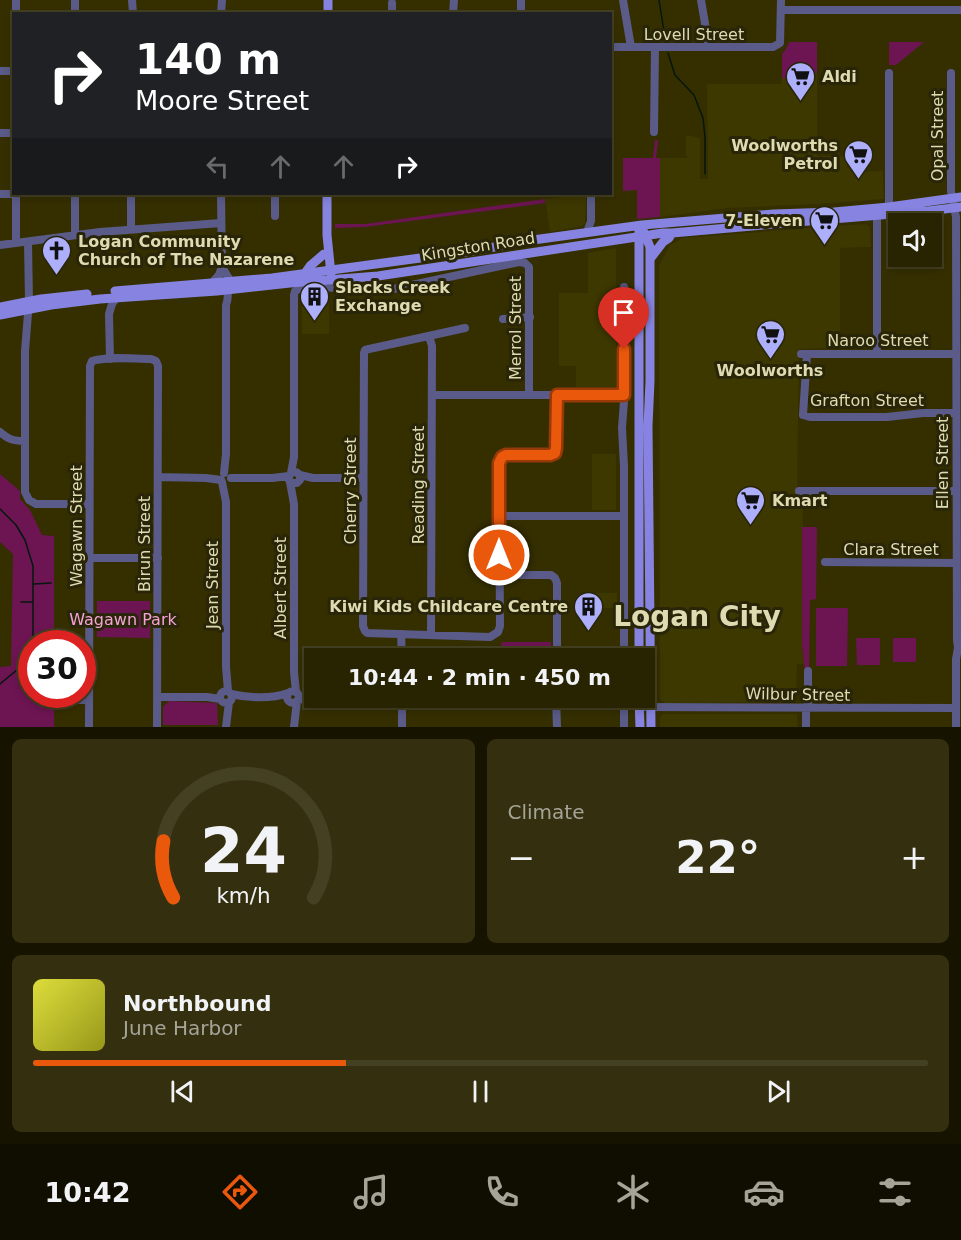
<!DOCTYPE html>
<meta charset="utf-8">
<style>
body{margin:0;font-family:"DejaVu Sans",sans-serif;background:#342f0f;color:#f1f3f6;height:100vh;display:flex;flex-direction:column;font-size:22px;white-space:nowrap}
*{box-sizing:border-box;margin:0}
p{font-size:20px;color:#a5a499}
.icon{flex:none;width:33px;height:33px;fill:none;stroke:currentColor;stroke-width:2;stroke-linecap:round;stroke-linejoin:round}
.map{position:relative;height:727px;overflow:hidden}
.drawer{display:flex;flex-direction:column;gap:12px;padding:12px;background:#161300;flex:1}
.drawer>*{flex:none}
.banner{position:absolute;left:12px;top:12px;width:600px;height:183px;border-radius:0px;box-shadow:0 3px 9px #0003,0 0 0 2px #444022;background:#202124;color:#fff;overflow:hidden}
.controls{position:absolute;left:888px;top:213px;display:grid;gap:12px}
.controls a{display:grid;place-items:center;width:54px;height:54px;border-radius:0px;background:#282300;box-shadow:0 3px 9px #0003,0 0 0 2px #444022;font-size:30px}
.speed{position:absolute;left:18px;top:630px;display:flex;gap:12px;font-size:30px;font-weight:700;text-align:center}
.speed>*{display:grid;place-content:center;width:78px;height:78px;border-radius:50%;background:#282300;box-shadow:0 3px 9px #0003,0 0 0 2px #444022;line-height:1}
.speed .limit{border:9px solid #d22;background:#fff;color:#111}
.pin{position:absolute;display:grid;place-items:center;width:51px;height:51px;color:#fff;margin:-62px -26px;border-radius:50% 50% 50% 0;rotate:-45deg;box-shadow:0 0 6px #0007}
.pin .icon{rotate:45deg}
.me{position:absolute;width:66px;margin:-33px;rotate:0deg;stroke-linejoin:round;filter:drop-shadow(0 0 4px #0008)}
.turn{display:flex;align-items:center;gap:21px;height:126px;padding:0 24px;font-size:27px}
.turn .icon{width:78px;height:78px;stroke-width:2.5}
.turn b{display:block;font-size:42px;line-height:51px}
.lanes{display:flex;align-items:center;height:57px;padding:0 24px;background:#0003;justify-content:center;gap:30px;direction:ltr}
.lanes .off{opacity:.35}
.big{font-size:45px;font-weight:600;line-height:1.1}
.drawer .card{flex:1;display:flex;flex-direction:column;justify-content:center;gap:9px;min-width:0;padding:0 21px;border-radius:9px;background:#342f0f}
.drawer .dial{align-items:center;gap:0}
.dial svg{height:156px;overflow:visible;fill:none;stroke:#444022;stroke-width:7;stroke-linecap:round;text-anchor:middle}
.dial text{fill:#f1f3f6;stroke:none}
.song{display:flex;align-items:center;gap:18px}
.cover{width:72px;height:72px;border-radius:9px;background:linear-gradient(135deg,hsl(60 70% 55%),hsl(60 70% 35%))}
.played{height:6px;border-radius:3px;background:linear-gradient(90deg,#ea580c 35%,#444022 35%)}
.keys{display:flex;justify-content:space-around;direction:ltr}
.heat{display:flex;justify-content:space-between;align-items:center;font-size:33px;direction:ltr}
.drawer .tiles{flex:1;display:grid;gap:12px;grid-template-columns:1fr 1fr}
.card:last-child{grid-column:span 2}
.trip{position:absolute;left:304px;top:648px;width:351px;height:60px;border-radius:0px;background:#282300;box-shadow:0 3px 9px #0003,0 0 0 2px #444022;font-weight:600;line-height:60px;text-align:center}
.menu{display:flex;height:96px;justify-content:space-around;align-items:center;background:#100e00;color:#a5a499}
.menu .icon{width:42px;height:42px}
.menu .on{color:#ea580c}
.menu b{font-size:27px;color:#f1f3f6}
.map>svg:first-child{display:block}
</style>
<div class="map">
<svg width="961" height="727" viewBox="0 0 961 727">
<rect width="100%" height="100%" fill="#352f00"/>
<!-- built -->
<path fill="#3d3700" d="M793,73H817V156H847V167L852,172L883,171L884,199L817,204L728,208L660,217V158H689L686,155V135L700,138V179H708L707,84H781L782,78H792Z
M586,194L585,224L582,226L550,232L545,199Z
M863,224L868,225L870,228L871,247L840,248V348L799,349L797,496H803L802,645L804,664H797L796,699L792,702L664,703L660,699L659,266L670,245L683,238Z
M616,248V388L613,390H576V366H559V293H588V253Z
M302,294L329,295V334H302Z
M592,454H616V510H592Z
M584,593H617V608H584Z
M663,714H797L798,727H660V717Z"/>
<!-- green -->
<path fill="#6c1552" d="M789,42H817V73H793L792,78H782V54L786,49Z
M889,42H924L896,65H889Z
M655,140H658L656,158H660V217L637,219V190L623,191V158H653Z
M545,199V203L365,227L335,228V224H365Z
M0,474L20,491V499L30,510L42,535L54,536V643L32,644V694L54,695V727H0V667L11,666L13,554L0,542Z
M802,527H817L816,599L810,600L809,671H805L802,645Z
M97,601H150V638L97,637Z
M816,608H848L847,666H816Z
M856,638H880V665H857Z
M893,638H916V662H893Z
M504,642H551V658H501V643Z
M169,701L217,703L218,725H163V707Z"/>
<g fill="none" stroke-linecap="round" stroke-linejoin="round">
<!-- stream -->
<path stroke="#04170f" stroke-width="1.5" d="M659,0L666,44
M668,53L675,75L694,95L703,118L705,137V174
M0,509L16,525L25,540L33,566V644
M34,584L51,583
M21,602H32
M0,684L29,660L32,656"/>
<!-- minor -->
<path stroke="#5a5b88" stroke-width="8" d="M75,0V14
M132,0L133,14
M623,0L631,47
M701,0L709,47
M781,10H961
M16,14V0
M221,14L222,0
M392,14V3
M453,14L454,0
M521,14V0
M610,47H773L780,43L781,0
M0,71H14
M951,73V191L956,217L957,640L958,648L956,659V727
M654,132L655,47
M0,133H14
M0,194H16
M16,194V243
M75,194V235
M221,194L222,267L231,282
M889,207V73
M877,215V354
M275,216V194
M131,229V194
M587,232L591,221V194
M28,242L29,301L25,351V492L29,500L36,504H89
M0,245L100,232L221,223
M214,285L212,283L219,275L222,267
M503,319L530,317
M465,328L369,349L365,350L364,353L363,626L365,631L367,633L490,637L498,632L500,626L499,463L502,457L506,455H550L554,453L557,448V395
M429,336L432,346L431,635
M801,354H956
M807,354L803,415L810,417H887L923,413H956
M110,359L109,314L112,304L117,297
M432,395H624
M0,432C8,439 13,441 24,441
M224,473L226,454V305C228,300 229,292 225,287
M291,473L294,457V295L295,291L299,289L325,287L355,290L384,291L519,262L525,263L529,267V395
M300,475L313,478H363
M158,477L206,478L221,480
M231,478H272L289,476C293,469 301,472 300,480L297,483H292L289,480
M222,482L226,502V667L228,691
M290,482L294,504V672L296,692
M799,491H956
M499,516H624
M89,558H158
M825,562L956,563
M499,575H551L555,578L557,583V658
M401,634L402,658
M624,658V466L622,428L624,401V287
M220 697a6 6 0 1 1 12 0a6 6 0 1 1-12 0Z
M287 697a6 6 0 1 1 12 0a6 6 0 1 1-12 0Z
M231,694C248,698 272,699 288,693
M158,697H207L220,699
M401,698H556
M556,698L557,727
M624,698V727
M51,700H89
M298,700L315,697
M640,707L956,708
M89,727L90,366L92,361C108,356 133,359 151,359L156,361L158,366L157,727
M226,727L229,702
M294,727L297,701
M402,727V698
M806,727V708L808,705V671"/>
<!-- major -->
<path stroke="#8684e0" stroke-width="9" d="M328,14V0
M327,194V235L331,274
M639,230V658
M643,230L650,247V381L648,426L651,727
M650,259L663,242L669,238L672,233
M305,273L310,266L324,254
M115,291L272,278L472,251L533,240L642,225L774,214L834,212L889,207L961,197
M0,307L41,299L87,294
M0,315L51,305L100,299L217,291L290,283L378,276L663,233H672L785,223L928,211L961,207
M639,698L640,727"/>
</g>
<g fill="none" stroke-linecap="round" stroke-linejoin="round">
<defs>
<path id="route" d="M499,555V463L502,457L506,455H550L555,453L556,448L557,395H624V349"/>
</defs>
<!-- route casing -->
<use href="#route" stroke="#983908" stroke-width="15"/>
<!-- route -->
<use href="#route" stroke="#ea580c" stroke-width="10"/>
</g>
<!-- icons -->
<defs>
<symbol id="supermarket-pin" viewBox="-11 -11 22 30"><path d="M0 17L-7.5 6A9.5 9.5 0 1 1 7.5 6Z" fill="#adaffb" stroke="#282509"/><path d="M-6-5.5h2.5l.6 2H6L4.5 2H-2.5L-4.4-4H-6ZM-1.5 3.2a1.3 1.3 0 1 0 .1 0ZM3 3.2a1.3 1.3 0 1 0 .1 0Z" fill="#111"/></symbol>
<symbol id="church-pin" viewBox="-11 -11 22 30"><path d="M0 17L-7.5 6A9.5 9.5 0 1 1 7.5 6Z" fill="#adaffb" stroke="#282509"/><path d="M-1.2-6h2.4v3.5h3.3v2.4h-3.3V6h-2.4V-.1h-3.3v-2.4h3.3Z" fill="#111"/></symbol>
<symbol id="building-pin" viewBox="-11 -11 22 30"><path d="M0 17L-7.5 6A9.5 9.5 0 1 1 7.5 6Z" fill="#adaffb" stroke="#282509"/><path d="M-4-6H4V6H1V3H-1V6H-4ZM-2.5-4.3h1.7v1.8h-1.7ZM.8-4.3h1.7v1.8H.8ZM-2.5-1h1.7V.8h-1.7ZM.8-1h1.7V.8H.8Z" fill="#111"/></symbol>
</defs>
<g fill-rule="evenodd">
<use href="#supermarket-pin" x="784" y="60" width="33" height="45"/>
<use href="#supermarket-pin" x="842" y="138" width="33" height="45"/>
<use href="#supermarket-pin" x="808" y="204" width="33" height="45"/>
<use href="#church-pin" x="40" y="234" width="33" height="45"/>
<use href="#building-pin" x="298" y="280" width="33" height="45"/>
<use href="#supermarket-pin" x="754" y="318" width="33" height="45"/>
<use href="#supermarket-pin" x="734" y="484" width="33" height="45"/>
<use href="#building-pin" x="572" y="590" width="33" height="45"/>
</g>
<g text-anchor="middle" stroke-width="6" stroke-linejoin="round" paint-order="stroke">
<!-- street labels -->
<g font-size="16" fill="#dfdbb1" stroke="#282509">
<text x="694" y="40">Lovell Street</text>
<text transform="translate(937 136) rotate(-90)" y="6">Opal Street</text>
<text transform="translate(478 246) rotate(-9)" y="6">Kingston Road</text>
<text transform="translate(515 328) rotate(-90)" y="6">Merrol Street</text>
<text x="878" y="346">Naroo Street</text>
<text x="867" y="406">Grafton Street</text>
<text transform="translate(942 463) rotate(-90)" y="6">Ellen Street</text>
<text transform="translate(418 485) rotate(-90)" y="6">Reading Street</text>
<text transform="translate(350 491) rotate(-90)" y="6">Cherry Street</text>
<text transform="translate(76 526) rotate(-90)" y="6">Wagawn Street</text>
<text transform="translate(144 544) rotate(-90)" y="6">Birun Street</text>
<text x="891" y="555">Clara Street</text>
<text transform="translate(212 585) rotate(-90)" y="6">Jean Street</text>
<text transform="translate(280 588) rotate(-90)" y="6">Albert Street</text>
<text transform="translate(798 694) rotate(1)" y="6">Wilbur Street</text>
</g>
<!-- poi labels -->
<g font-size="16" font-weight="bold" fill="#dfdbb1" stroke="#282509" text-anchor="start">
<text x="822" y="82">Aldi</text>
<text x="838" y="151" text-anchor="end">Woolworths<tspan x="838" dy="18">Petrol</tspan></text>
<text x="803" y="226" text-anchor="end">7-Eleven</text>
<text x="78" y="247">Logan Community<tspan x="78" dy="18">Church of The Nazarene</tspan></text>
<text x="335" y="293">Slacks Creek<tspan x="335" dy="18">Exchange</tspan></text>
<text x="770" y="376" text-anchor="middle">Woolworths</text>
<text x="772" y="506">Kmart</text>
<text x="568" y="612" text-anchor="end">Kiwi Kids Childcare Centre</text>
</g>
<!-- park labels -->
<g font-size="16" fill="#f4a3d4" stroke="#282509">
<text x="123" y="625">Wagawn Park</text>
</g>
<!-- town labels -->
<g font-size="28" font-weight="bold" fill="#dfdbb1" stroke="#282509">
<text x="697" y="626">Logan City</text>
</g>
</g>
</svg>
<div class="controls">
<a><svg class="icon" aria-label="sound" viewBox="0 0 24 24"><path d="M4 9h4l5-4v14l-5-4H4zM17 9q2 3 0 6"/></svg></a>
</div>
<div class="speed"><div class="limit">30</div></div>
<div class="pin" style="left:624px;top:349px;background:#d93025"><svg class="icon" aria-label="arrive" viewBox="0 0 24 24"><path d="M6 21V4h12l-3 4 3 4H6"/></svg></div>
<svg class="me" style="left:499px;top:555px" viewBox="-20 -20 40 40"><circle r="17" fill="#ea580c" stroke="#fff" stroke-width="3"/><path d="M0-11L8 9 0 5-8 9z" fill="#fff"/></svg>
<div class="trip">10:44 · 2 min · 450 m</div>
<div class="banner">
<div class="turn"><svg class="icon" aria-label="right" viewBox="0 0 24 24"><path d="M7 20v-9h11M14 6l5 5-5 5"/></svg><div><b>140 m</b>Moore Street</div></div>
<div class="lanes"><svg class="icon off" aria-label="left" viewBox="0 0 24 24"><path d="M17 20v-9H6M10 6l-5 5 5 5"/></svg><svg class="icon off" aria-label="ahead" viewBox="0 0 24 24"><path d="M12 20V5M6 11l6-6 6 6"/></svg><svg class="icon off" aria-label="ahead" viewBox="0 0 24 24"><path d="M12 20V5M6 11l6-6 6 6"/></svg><svg class="icon" aria-label="right" viewBox="0 0 24 24"><path d="M7 20v-9h11M14 6l5 5-5 5"/></svg></div>
</div>
</div>
<section class="drawer">
<div class="tiles">
<div class="card dial"><svg viewBox="0 0 100 80">
<path d="M14 69A42 42 0 1 1 86 69"/>
<path d="M14 69A42 42 0 0 1 9 40" stroke="#ea580c"/>
<text x="50" y="56" font-size="32" font-weight="700">24</text>
<text x="50" y="72" font-size="11">km/h</text>
</svg></div>
<div class="card"><p>Climate</p>
<div class="heat"><a>−</a><b class="big">22°</b><a>+</a></div>
</div>
<div class="card">
<div class="song"><i class="cover"></i><div><b>Northbound</b><p>June Harbor</p></div></div>
<div class="played"></div>
<div class="keys"><svg class="icon" aria-label="previous" viewBox="0 0 24 24"><path d="M18 5L8 12l10 7zM5 5v14"/></svg><svg class="icon" aria-label="pause" viewBox="0 0 24 24"><path d="M8 5v14M16 5v14"/></svg><svg class="icon" aria-label="next" viewBox="0 0 24 24"><path d="M6 5l10 7-10 7zM19 5v14"/></svg></div>
</div>
</div>
</section>
<nav class="menu">
<b>10:42</b>
<svg class="icon on" aria-label="directions" viewBox="0 0 24 24"><path d="M12 3l9 9-9 9-9-9zM9 14v-3h6M13 9l2 2-2 2"/></svg>
<svg class="icon" aria-label="music" viewBox="0 0 24 24"><path d="M9 18V5l10-2v13"/><circle cx="6" cy="18" r="3"/><circle cx="16" cy="16" r="3"/></svg>
<svg class="icon" aria-label="phone" viewBox="0 0 24 24"><path d="M5 4h4l2 5-3 2q2 4 5 5l2-3 5 2v4C11 20 4 13 5 4z"/></svg>
<svg class="icon" aria-label="climate" viewBox="0 0 24 24"><path d="M12 3v18M4 7l16 10M4 17L20 7"/></svg>
<svg class="icon" aria-label="car" viewBox="0 0 24 24"><path d="M5 17H2v-5l4-1 3-4h7l3 4 3 1v5h-3M9 17h6M6 11h13"/><circle cx="7" cy="17" r="2"/><circle cx="17" cy="17" r="2"/></svg>
<svg class="icon" aria-label="filters" viewBox="0 0 24 24"><path d="M4 7h16M4 17h16"/><circle cx="9" cy="7" r="2"/><circle cx="15" cy="17" r="2"/></svg>
</nav>
